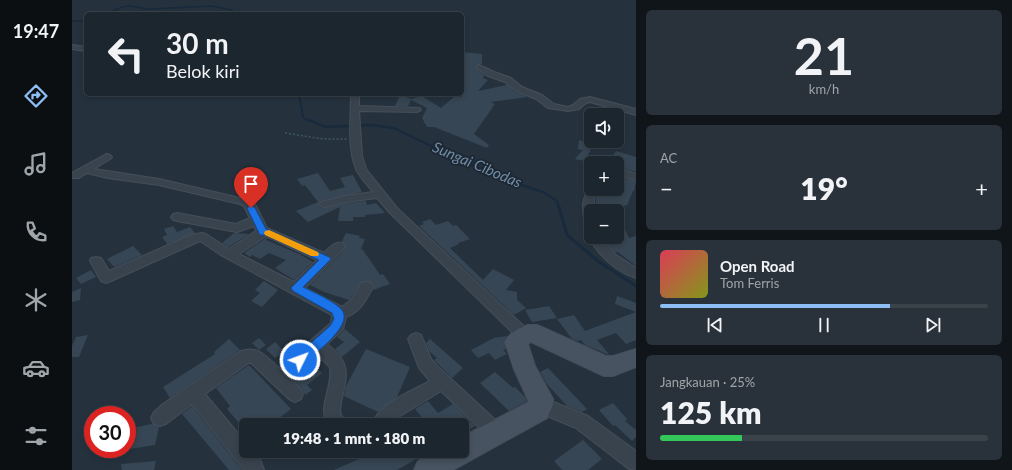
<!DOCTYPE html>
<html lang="id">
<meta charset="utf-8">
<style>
body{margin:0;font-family:Lato,sans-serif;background:#29323a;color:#f1f3f6;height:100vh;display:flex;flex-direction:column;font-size:15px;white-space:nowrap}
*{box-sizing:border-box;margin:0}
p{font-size:13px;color:#a0a5aa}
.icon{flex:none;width:22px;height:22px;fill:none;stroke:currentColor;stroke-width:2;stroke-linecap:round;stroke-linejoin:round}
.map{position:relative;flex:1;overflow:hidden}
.details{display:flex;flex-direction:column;gap:10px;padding:10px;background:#0f1519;width:376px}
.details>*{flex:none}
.guide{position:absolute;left:12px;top:12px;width:380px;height:84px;border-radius:6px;box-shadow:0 2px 6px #0003,0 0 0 1px #3a434a;background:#1c262e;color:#f1f3f6;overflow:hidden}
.tools{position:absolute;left:512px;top:108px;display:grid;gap:8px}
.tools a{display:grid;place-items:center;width:40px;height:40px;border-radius:6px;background:#1c262e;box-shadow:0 2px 6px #0003,0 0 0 1px #3a434a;font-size:20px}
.speed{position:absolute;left:12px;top:406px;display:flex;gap:8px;font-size:20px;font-weight:700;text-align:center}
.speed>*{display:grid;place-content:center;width:52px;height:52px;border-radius:50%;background:#1c262e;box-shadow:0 2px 6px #0003,0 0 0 1px #3a434a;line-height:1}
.speed .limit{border:6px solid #d22;background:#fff;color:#111}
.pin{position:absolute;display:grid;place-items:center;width:34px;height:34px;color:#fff;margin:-41px -17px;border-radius:50% 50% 50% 0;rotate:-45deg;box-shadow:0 0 4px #0007}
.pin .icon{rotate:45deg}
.me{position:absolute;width:44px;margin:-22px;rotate:48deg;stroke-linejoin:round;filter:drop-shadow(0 0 3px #0008)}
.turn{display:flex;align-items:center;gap:14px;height:84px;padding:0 16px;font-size:18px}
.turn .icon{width:52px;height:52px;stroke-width:2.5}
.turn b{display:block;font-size:28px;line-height:34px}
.big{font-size:30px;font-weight:800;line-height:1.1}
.details .card{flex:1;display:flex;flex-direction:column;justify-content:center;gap:6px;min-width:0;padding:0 14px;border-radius:6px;background:#29323a}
.details .dial{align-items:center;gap:0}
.dial b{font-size:52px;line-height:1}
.song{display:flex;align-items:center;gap:12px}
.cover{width:48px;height:48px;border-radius:6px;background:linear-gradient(135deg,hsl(350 70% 55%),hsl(70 70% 35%))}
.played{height:4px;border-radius:2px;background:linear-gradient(90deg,#8dbef6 70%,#3a434a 70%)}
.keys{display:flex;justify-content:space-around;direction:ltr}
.heat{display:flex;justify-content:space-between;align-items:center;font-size:22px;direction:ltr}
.charge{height:6px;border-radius:3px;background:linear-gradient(90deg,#34c759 25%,#3a434a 0)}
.trip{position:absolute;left:167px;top:418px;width:230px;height:40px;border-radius:6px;background:#1c262e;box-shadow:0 2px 6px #0003,0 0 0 1px #3a434a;font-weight:800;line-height:40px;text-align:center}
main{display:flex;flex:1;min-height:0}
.tabs{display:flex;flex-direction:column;width:72px;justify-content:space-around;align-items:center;background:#0b0f12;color:#a0a5aa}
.tabs .icon{width:28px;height:28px}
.tabs .current{color:#8dbef6}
.tabs b{font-size:18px;color:#f1f3f6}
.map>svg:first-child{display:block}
</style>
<main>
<nav class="tabs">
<b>19:47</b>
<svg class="icon current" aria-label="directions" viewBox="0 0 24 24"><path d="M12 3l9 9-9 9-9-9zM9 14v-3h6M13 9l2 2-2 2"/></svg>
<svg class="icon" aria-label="music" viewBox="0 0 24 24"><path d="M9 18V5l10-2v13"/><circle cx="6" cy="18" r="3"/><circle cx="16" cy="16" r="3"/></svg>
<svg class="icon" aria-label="phone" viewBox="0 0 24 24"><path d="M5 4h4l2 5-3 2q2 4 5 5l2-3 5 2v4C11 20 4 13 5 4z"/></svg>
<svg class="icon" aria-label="climate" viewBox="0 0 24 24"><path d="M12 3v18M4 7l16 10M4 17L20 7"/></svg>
<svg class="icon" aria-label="car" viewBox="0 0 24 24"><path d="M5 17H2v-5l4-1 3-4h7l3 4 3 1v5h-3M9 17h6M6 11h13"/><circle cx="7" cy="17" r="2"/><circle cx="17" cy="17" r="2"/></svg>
<svg class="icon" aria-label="filters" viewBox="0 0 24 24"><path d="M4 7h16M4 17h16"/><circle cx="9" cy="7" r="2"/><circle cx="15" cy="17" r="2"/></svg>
</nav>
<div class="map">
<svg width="564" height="470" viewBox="0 0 564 470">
<rect width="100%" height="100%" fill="#25323e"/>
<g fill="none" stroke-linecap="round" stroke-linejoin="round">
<!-- stream-far3 -->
<path stroke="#182a3c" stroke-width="1.5" d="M35,14L50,7L58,6L77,9L140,6L160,10L162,14
M0,21H14"/>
<!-- stream-far2 -->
<path stroke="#182a3c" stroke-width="2" d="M227,94L231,117L235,120"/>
<!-- stream-far1 -->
<path stroke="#182a3c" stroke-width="2.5" d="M234,119L254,127L299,125L322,128L388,160L432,179L471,192L485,201L487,208"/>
<!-- stream -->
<path stroke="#182a3c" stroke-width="3" d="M487,207L495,235L526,261L564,286"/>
</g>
<!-- building -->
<path fill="#374654" d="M390,52L410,54V64L404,65V68L413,76L410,78L416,80L406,91L435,85L443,92L455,97L419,102L423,104L402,134L417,145L415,148L362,127H355L350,118L355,108L339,100L336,106H323L328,95L339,99L350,96L369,108L383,96L390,97V69L392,68L390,64Z
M507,140L517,143L520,141H523L513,161L503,159L511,150L506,149Z
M544,151L564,157V172L545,167V163H537Z
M246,173L258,191L273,187L268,178L281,175L290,192L249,201L246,204L248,207L253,208L273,203L294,201L295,205L304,203L313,213L293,215V217H281V221H266L268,207L236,222L224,211L246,202L233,185L230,186L225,179Z
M545,176L564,181L562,191H561L555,205L540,208L541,211H524V199L528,189H545Z
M545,211L557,238L564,236V266L546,252H543L533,240L545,239Z
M358,219L364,225L376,221L381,226L384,225L398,239L386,243L387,244L378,248L411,280L421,269L442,280L434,290L445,292V300L454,308L442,315L347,226L352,224L350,222Z
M101,226L105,232L118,227L123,233L95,244L90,237L95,235L92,229Z
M162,233L177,234L157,247L150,243Z
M274,233L288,236L287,238L293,239L289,249L291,250L308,275L311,274L318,284L301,290L302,286L299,282H289L277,300L252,292L238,285L272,250L274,245L270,241Z
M194,238H196L194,240L227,254L241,262L222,280L203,268L214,260L197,253L188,259L180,255L178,257L172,253Z
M61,246L70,255L42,267L35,259Z
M19,270L24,277L9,284L4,278Z
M192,281L206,290L190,307L179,301L188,293L183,290Z
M9,288L8,300L0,302V292Z
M545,296L564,303V312L543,304Z
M477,306L485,318L460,322L453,310Z
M564,312V340L554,344L544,333L525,340L537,354H535L513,345L509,340L505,341L500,339L485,319L502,315L513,331Z
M273,329L288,342L270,357L263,349L272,342L265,337Z
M16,335L7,357H0V346L4,337Z
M435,336L432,342L434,349L431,350L435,354L423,360L417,353L406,358L399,350L422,338Z
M187,338L194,345L187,350L180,343Z
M157,339L168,350L98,398L91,387L143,354L142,352Z
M358,339L391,368L380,378L362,360L365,358L357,351L354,343Z
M203,342L213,352L203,358L194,349Z
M294,349L338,367L325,397L306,412L272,396L274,386Z
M238,362L250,373L235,385L240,390L233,395L230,388L220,378Z
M177,365L219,409L198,425H174V431L155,409L158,406L144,388Z
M476,368L515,409L510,412L495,406L474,383L468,372Z
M423,372L441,388L443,387L453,397L455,401L437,411L408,383Z
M356,401L366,413L381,404L403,426L390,433V425H356L343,409Z
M541,403L555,419L553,421L564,430V437L560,441L543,425L541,426L527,410Z
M120,406L170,470H157L121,427L110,414Z
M80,424L87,427L83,445L58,449L65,427Z
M511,440L530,459L516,470H490L482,461Z
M305,451H358L325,470H262Z
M84,461L82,470H50L49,464Z"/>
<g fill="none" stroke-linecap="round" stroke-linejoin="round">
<defs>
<path id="street" d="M0,45L14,47V51L0,49Z
M407,65L422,72L439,78L450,87L470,95L482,104L496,107L501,105L508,99L518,97L564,109V115L518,102L514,103L507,109L496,111L476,108L464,99L444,91L433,82L416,76L405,68V66Z
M279,94H287V106L348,108L349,110L345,112L287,111L290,156L294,169L326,209L457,331L459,335L457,339L452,341L447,339L318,213L305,198L273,202L253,207L249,206L247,204L249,202L273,196L301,192C296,185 287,177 284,169C275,147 279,118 279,94Z
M35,154L38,155L40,157L38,159L22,169L87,179L176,200L183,204L195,228L252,253C258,247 263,241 271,243L273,246L271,249L233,288L270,307L279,300L289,283L294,282L299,283L301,287C294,300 288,312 274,317L271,329L255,344C280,363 275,375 269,402C269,406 267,412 269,415C271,419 274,421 276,425H255C246,403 261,389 258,367L244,354L218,378L229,389L231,394L229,399L223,402L217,399L178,362L133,394L174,443V451H181L188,459L192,470H172L120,404L94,424L88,426L82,424L79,418L82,412L91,404L169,351C187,345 194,357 207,368L259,323L260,315L149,255L128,241L39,281L34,283L29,281L18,261L19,258L24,257L29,258L37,271L119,235L130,233L134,234L157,249L184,231L182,226L165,232L105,221L101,220L99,217L101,214L105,213L164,224L178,218L172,206L168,204L87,185L36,178L15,173L7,178H0V173ZM194,236L245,260L222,282L167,254Z
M545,168L564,174V180L545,174Z
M518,187L519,189H527L522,199V211H519V231L515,230L513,227C511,209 508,202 518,187Z
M518,234H519V237H528L544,255L564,268V278C543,271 527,255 516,237Z
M344,333L349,335L359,359L365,366L431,427L434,433L431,439L425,442L419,439L369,391L328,416L320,425H299C309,402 338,392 358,381L347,368L336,339L339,335Z
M469,397L516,416L564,451V470L557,469L504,428L463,411L461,405L463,399Z"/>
<path id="secondary" d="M456,325H465L472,328L534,356H541L564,349V367L541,376H532L459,342L456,344L463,366L481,399V405L475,418L381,470H342L346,461L364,451H390V437L457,402L442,369L433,342C438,332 445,329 456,325Z"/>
</defs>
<!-- street casing -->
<use href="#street" stroke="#454f5a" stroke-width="2"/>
<!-- secondary casing -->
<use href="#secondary" stroke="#454f5a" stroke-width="2"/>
<!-- path -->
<path stroke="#405757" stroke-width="1.5" stroke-dasharray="2 2" stroke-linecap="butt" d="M213,133L251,139H275"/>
<!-- street -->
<use href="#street" fill="#39434e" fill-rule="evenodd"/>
<!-- secondary -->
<use href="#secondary" fill="#475361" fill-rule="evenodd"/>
</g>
<!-- route -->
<path fill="#1a73e8" stroke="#114b97" d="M179,205L183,208L194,229L257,257L259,259L231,287C243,293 257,299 267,307C287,322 243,353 232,363L228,365L224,363L222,360L224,356L258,326L262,319L260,313L221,291L219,288L247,260L194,235H188L175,208Z"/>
<!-- slow -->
<path fill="#f59e0b" d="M197,230L246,252L247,254L246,256H239L193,235L192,233L193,231Z"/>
<g text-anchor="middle" stroke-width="4" stroke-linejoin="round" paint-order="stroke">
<!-- water labels -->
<g font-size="15" font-style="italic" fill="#6f8ca7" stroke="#1e2833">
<text transform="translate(405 165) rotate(23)" y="5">Sungai Cibodas</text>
</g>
</g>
</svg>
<div class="tools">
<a><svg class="icon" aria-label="sound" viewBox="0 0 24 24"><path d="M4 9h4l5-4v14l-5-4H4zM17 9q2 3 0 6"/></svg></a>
<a>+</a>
<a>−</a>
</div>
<div class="speed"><div class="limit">30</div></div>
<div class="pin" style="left:179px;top:208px;background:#d93025"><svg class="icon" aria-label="arrive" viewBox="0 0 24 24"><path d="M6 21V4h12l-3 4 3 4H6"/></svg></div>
<svg class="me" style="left:228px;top:360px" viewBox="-20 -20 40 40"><circle r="17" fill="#1a73e8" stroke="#fff" stroke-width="3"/><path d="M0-11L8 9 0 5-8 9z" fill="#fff"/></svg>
<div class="trip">19:48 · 1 mnt · 180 m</div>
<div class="guide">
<div class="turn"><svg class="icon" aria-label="left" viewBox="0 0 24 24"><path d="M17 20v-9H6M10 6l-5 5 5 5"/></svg><div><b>30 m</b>Belok kiri</div></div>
</div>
</div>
<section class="details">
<div class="card dial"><b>21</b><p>km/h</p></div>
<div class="card"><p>AC</p>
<div class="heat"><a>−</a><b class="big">19°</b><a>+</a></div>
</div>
<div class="card">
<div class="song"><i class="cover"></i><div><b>Open Road</b><p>Tom Ferris</p></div></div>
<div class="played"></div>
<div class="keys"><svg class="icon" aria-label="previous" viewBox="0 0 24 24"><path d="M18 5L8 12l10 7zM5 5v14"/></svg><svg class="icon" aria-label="pause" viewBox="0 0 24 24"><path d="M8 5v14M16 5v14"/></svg><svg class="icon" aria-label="next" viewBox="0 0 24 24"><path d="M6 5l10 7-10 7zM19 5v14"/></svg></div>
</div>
<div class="card"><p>Jangkauan · 25%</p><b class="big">125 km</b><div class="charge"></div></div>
</section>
</main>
